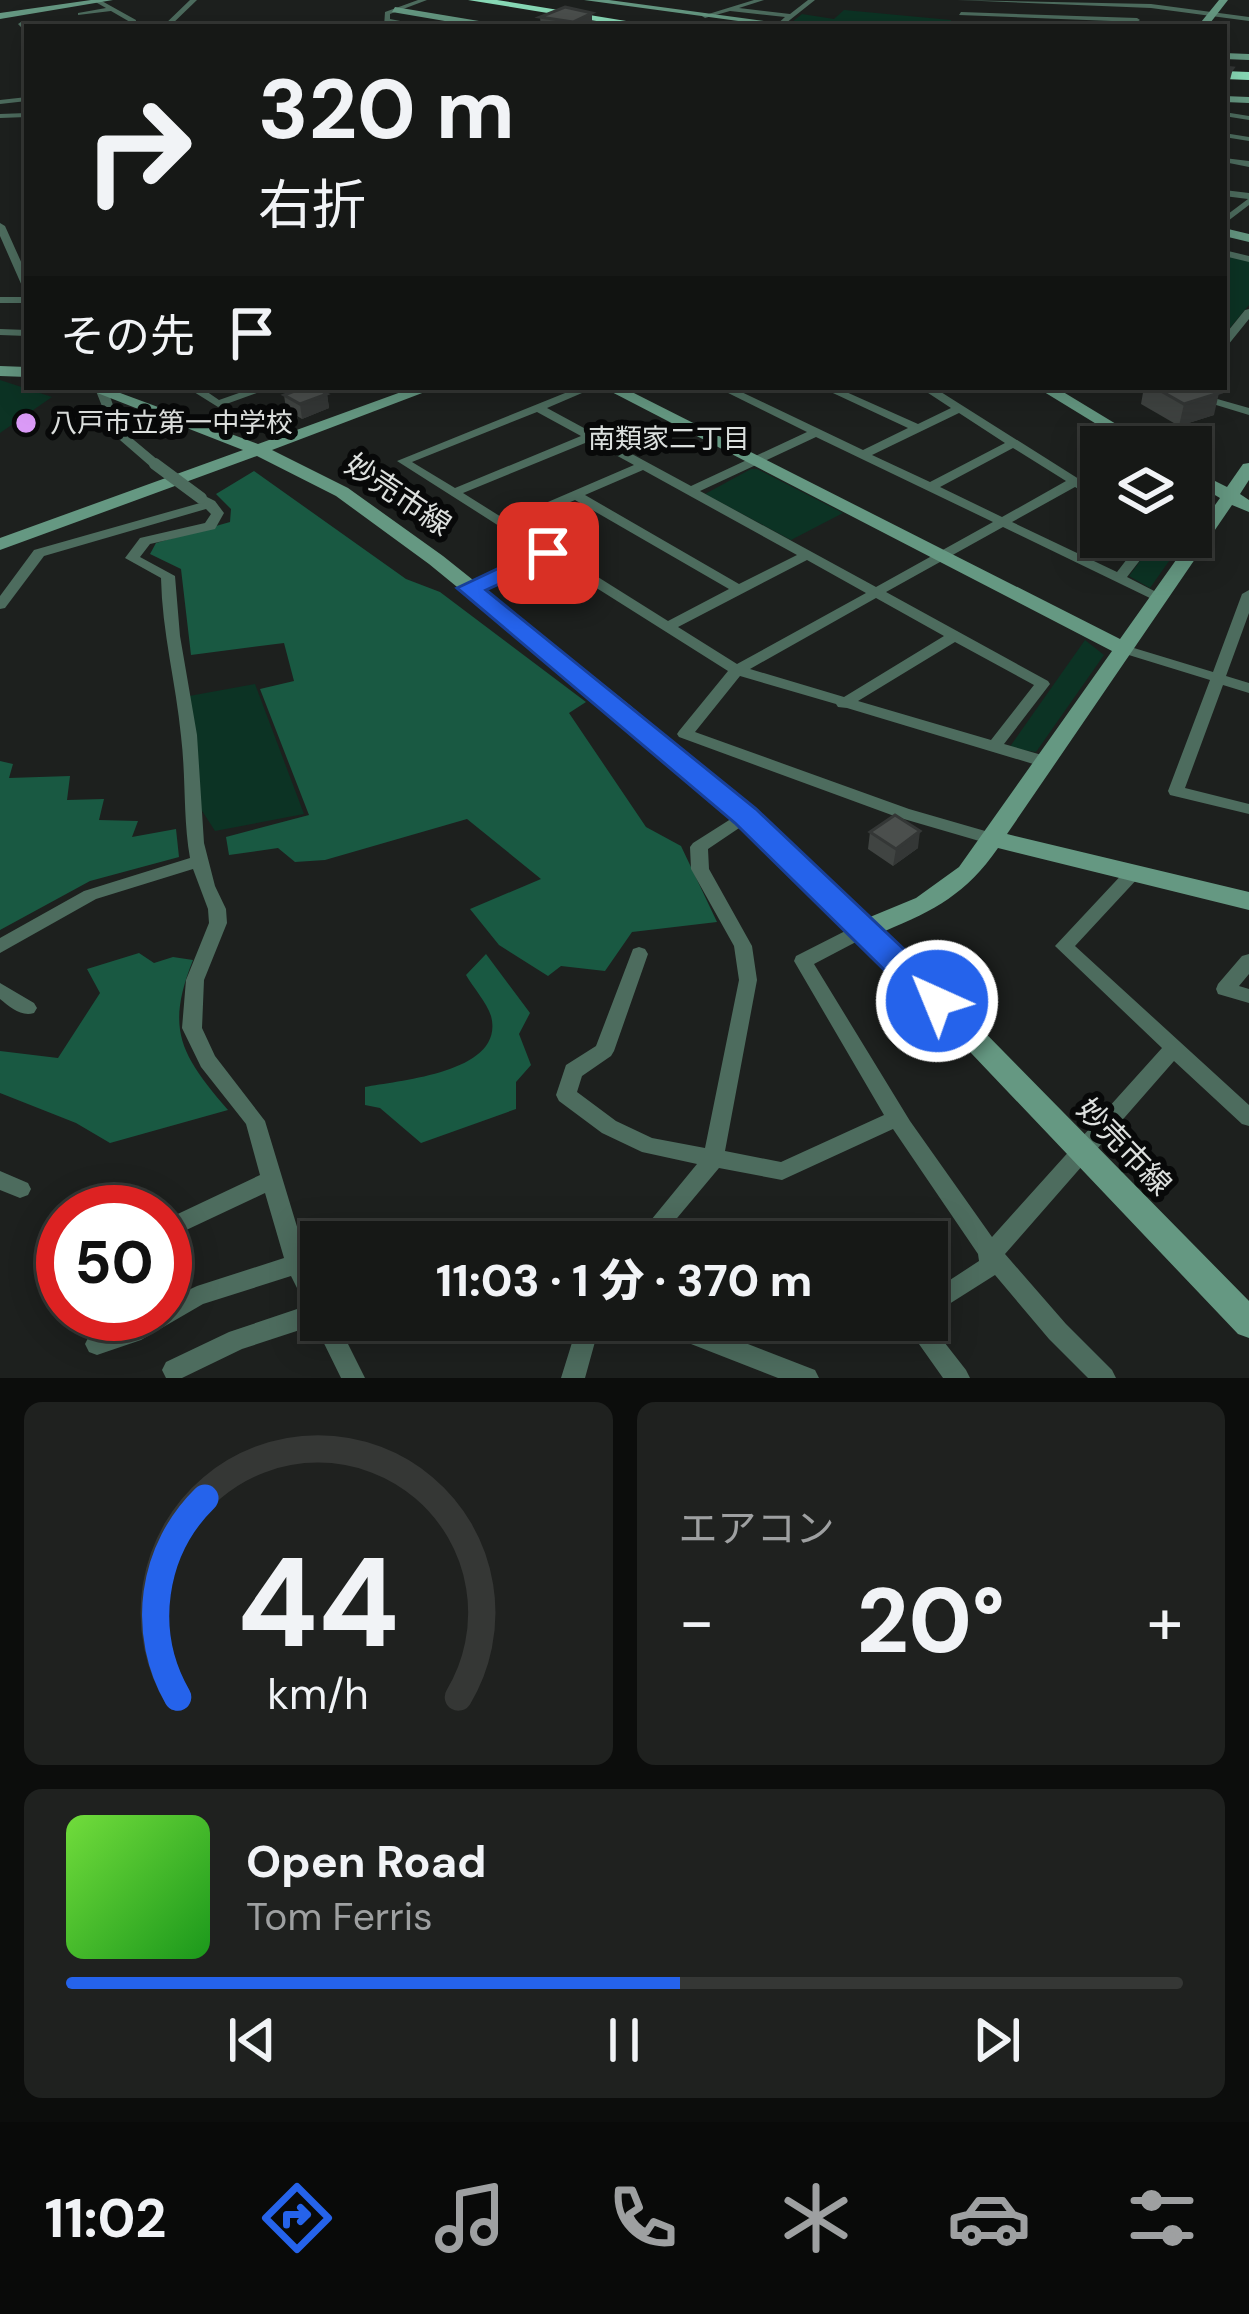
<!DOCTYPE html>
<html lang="ja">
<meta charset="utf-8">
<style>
body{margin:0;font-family:"DM Sans","Noto Sans JP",sans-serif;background:#1f211f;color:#f1f3f6;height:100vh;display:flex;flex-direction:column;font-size:45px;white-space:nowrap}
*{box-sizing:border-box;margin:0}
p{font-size:39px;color:#9ea0a1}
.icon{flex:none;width:66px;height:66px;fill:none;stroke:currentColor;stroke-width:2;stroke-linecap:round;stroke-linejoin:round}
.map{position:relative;height:1378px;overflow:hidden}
.panel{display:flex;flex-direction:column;gap:24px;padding:24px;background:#0c0d0c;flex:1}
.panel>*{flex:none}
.guide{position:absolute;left:24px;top:24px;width:1203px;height:366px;border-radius:0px;box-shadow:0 6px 30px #0003,0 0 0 3px #353735;background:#161816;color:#f1f3f6;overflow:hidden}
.fabs{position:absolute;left:1080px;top:426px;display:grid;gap:24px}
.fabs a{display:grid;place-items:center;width:132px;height:132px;border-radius:0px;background:#161816;box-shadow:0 6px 30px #0003,0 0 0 3px #353735;font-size:60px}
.speed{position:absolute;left:36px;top:1185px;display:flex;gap:24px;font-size:60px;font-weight:700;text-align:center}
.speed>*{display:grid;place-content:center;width:156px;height:156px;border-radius:50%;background:#161816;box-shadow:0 6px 30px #0003,0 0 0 3px #353735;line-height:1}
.speed .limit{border:18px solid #d22;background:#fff;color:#111}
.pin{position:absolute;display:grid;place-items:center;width:102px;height:102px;color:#fff;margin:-51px;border-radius:24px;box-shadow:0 6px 18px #0006}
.me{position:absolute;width:132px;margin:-66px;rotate:316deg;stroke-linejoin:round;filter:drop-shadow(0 0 9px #0008)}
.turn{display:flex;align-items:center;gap:42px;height:252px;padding:0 36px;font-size:54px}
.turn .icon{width:156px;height:156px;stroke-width:2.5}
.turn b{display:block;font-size:84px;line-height:102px}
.then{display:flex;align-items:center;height:114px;padding:0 36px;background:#0003;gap:24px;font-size:45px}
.big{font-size:90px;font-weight:800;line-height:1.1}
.panel .card{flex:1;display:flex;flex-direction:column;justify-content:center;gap:18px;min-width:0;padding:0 42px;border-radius:18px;background:#1f211f}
.panel .dial{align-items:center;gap:0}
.dial svg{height:312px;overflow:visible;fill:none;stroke:#353735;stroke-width:7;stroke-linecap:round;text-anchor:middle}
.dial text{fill:#f1f3f6;stroke:none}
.song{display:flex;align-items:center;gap:36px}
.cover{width:144px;height:144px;border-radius:18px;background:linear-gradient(135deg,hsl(100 70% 55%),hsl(120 70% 35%))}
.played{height:12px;border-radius:6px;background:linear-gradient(90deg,#2563eb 55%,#353735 55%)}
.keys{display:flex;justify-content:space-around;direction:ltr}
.heat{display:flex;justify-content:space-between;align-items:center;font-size:66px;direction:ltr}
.panel .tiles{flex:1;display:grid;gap:24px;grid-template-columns:1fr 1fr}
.card:last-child{grid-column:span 2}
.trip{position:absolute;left:300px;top:1221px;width:648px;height:120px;border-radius:0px;background:#161816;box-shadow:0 6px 30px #0003,0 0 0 3px #353735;font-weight:800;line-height:120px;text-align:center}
.menu{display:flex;height:192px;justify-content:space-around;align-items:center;background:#090a09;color:#9ea0a1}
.menu .icon{width:84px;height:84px}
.menu .on{color:#2563eb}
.menu b{font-size:54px;color:#f1f3f6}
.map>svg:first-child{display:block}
</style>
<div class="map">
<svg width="1249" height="1378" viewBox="0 0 1249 1378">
<rect width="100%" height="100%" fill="#1d201e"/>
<!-- green -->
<path fill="#0c3324" d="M844,10L951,20V27L791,23L802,14L834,19Z
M1224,255L1249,261V305L1224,335Z
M0,380L52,397L0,433Z
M751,469H757L843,513L791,540L705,494Z
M1158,537H1186L1150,588L1129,576Z
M1085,640L1104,655L1036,752L1009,748Z
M255,684L304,814L215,831L199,806L189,696Z"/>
<!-- forest -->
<path fill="#195942" d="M254,471L406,579L440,592L586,702L569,713L646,827L681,846L717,922L632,932L605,971L561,966L548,976L499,945L470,909L541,879L467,819L325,860L295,862L278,848L229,855L226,837L309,815L260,689L294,681L284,643L191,655L181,569L150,554L156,543L230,522L231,509L216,494Z
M0,761L13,764L9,778L70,776L67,800L104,799L99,820L138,821L132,837L176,829L179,857L90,881L0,930Z
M139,953L154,963L173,957L193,960C165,1030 181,1055 228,1110L110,1143L76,1123L0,1093V1051L58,1058L100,993L87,969Z
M486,954L530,1013L519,1034L531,1065L516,1082V1109L421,1143L380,1108L365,1105V1087C398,1080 506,1073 491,1016C487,1003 473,987 466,975Z"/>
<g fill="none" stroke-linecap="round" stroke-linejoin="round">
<!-- street -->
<path fill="#4d6c5e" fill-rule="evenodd" d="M92,0H100L136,20L135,27H129L130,22L111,11L78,15V13L106,8Z
M190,0H197L169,27H162Z
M418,0H427L390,14V19L431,27L390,23V27H384L385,12Z
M754,0H764L739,8L790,14L808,0H815L781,27H774L785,17L730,11L705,18L702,16Z
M957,0L1151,4L1249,17V21L1151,8Z
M961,12L1137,18L1140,20L1137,22L959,15Z
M21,22L27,27V33L18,24Z
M27,97V101L0,104V100Z
M1224,112L1249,116V120L1224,116Z
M27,113V117L0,118V114Z
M1224,133L1249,137V141L1224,137Z
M1224,158L1249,161V167L1224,162Z
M1224,190L1249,193V205L1224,224V217L1248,199L1224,196Z
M0,223L5,226L27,275V289L22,286L0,236Z
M1224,250L1249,256V262L1224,256Z
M0,297H27V303H0Z
M1249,309V319L1228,345L1224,346V336L1245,310Z
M0,329L27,330V336L0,335Z
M186,387H200L219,400L256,387H273L218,407Z
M580,387H596L547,408L691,486L807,432L716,387H731L863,450L908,428L820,387H835L918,424L951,408L919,387H933L1101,493V502L1075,487L1012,522L1117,572L1144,537H1158L1127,577L1166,597L1159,601L1154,600L1003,527L886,592L1048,681L1050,684L1004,744L1052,758L1054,762L1052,766H1040L847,708L838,707L836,704L740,676L695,732L909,809L999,835L1001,839L999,843L993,845L897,817L679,737L677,734L679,731L728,671L549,558L474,591H464L462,588L464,585L540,552L397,461ZM537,412L581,436L455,488L412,462ZM959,413L1005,443L930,482L872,455ZM816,437L993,522L876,587L700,491ZM590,441L634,465L506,520L463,493ZM1013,448L1066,481L1002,517L940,487ZM643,470L797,555L739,584L585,495ZM575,500L729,589L668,621L515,525ZM807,560L866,593L737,664L678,627ZM876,598L944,636L844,697L750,669ZM955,642L1034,685L991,740L858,701Z
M1157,387H1175L1249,408V415Z
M102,388L108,391L122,430L159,461V467H151L113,434L96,391Z
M201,494L215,501L224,513L215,529L150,544L140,557L175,576L180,636L197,735L204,843L215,886L226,909L227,923L204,980L202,1028L215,1056L265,1121L308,1263L321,1289V1320H336L365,1378H341L315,1325L242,1349L182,1378H166L162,1370L166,1362L229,1332L306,1306L291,1276L203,1304L141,1340L97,1355L89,1352L85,1344L89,1336L127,1323L143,1314H165V1301L197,1286L284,1258L265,1193L165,1240V1220L260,1175L246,1124L201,1067L182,1028L186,980L209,923L208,909L193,869L96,899L0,953V938L84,891L190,858C183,818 186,777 181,736C176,683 162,632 161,578L125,558L140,538L205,523L211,514L206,509L44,556L5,608L0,609V596L34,550L200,503L195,498Z
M1249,590V613L1226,676L1249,683V693L1223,685L1185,788L1249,804V814L1170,795L1168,791L1210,680L1119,652L1117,649L1124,645L1213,672L1242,594Z
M745,810L751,812L753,816L751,820L708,849L709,869L752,946L757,980L725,1151L781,1162L884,1115L794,961L796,956L861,923L867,921L873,923L876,928L873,933L814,964L910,1121L992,1237L1162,1048L1055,946L1127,869H1139L1142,873L1139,877L1075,946L1249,1105V1126L1242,1124L1174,1061L1005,1254L1066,1324L1112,1370L1116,1378H1088L1049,1339L995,1275L927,1318V1295L979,1261L978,1254L893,1129L782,1180L719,1168L657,1242H633L697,1164L642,1152L602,1133L559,1101L556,1095L566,1065L596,1046L633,949L639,947L645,949L648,954L614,1051L611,1056L582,1076L577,1092L616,1121L652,1138L705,1148L739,980L734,946L691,869L690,847L693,843Z
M1249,954V974L1239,986L1249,989V1003L1218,994L1216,989L1218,984L1242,956Z
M0,983L34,1003L37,1008L34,1013C21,1017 10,1007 0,999Z
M0,1171L28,1183L31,1189L28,1195L20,1198L0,1190Z
M579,1320H601L585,1378H561Z
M647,1320H686L815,1370L819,1378H778L650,1328Z
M902,1320H927L966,1370L970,1378H943Z"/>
<!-- secondary -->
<path fill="#659882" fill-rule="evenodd" d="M91,0H113L0,19V13Z
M584,0H609L809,27H782Z
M1219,0H1228L1207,27H1197Z
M395,7L497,24L502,27H480L392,12Z
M1224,53L1249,54V60L1224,59Z
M1224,96L1249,97V103L1224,102Z
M1224,228L1249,234V242L1224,236Z
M0,366L27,367V377L0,376Z
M82,387H104L258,444L415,387H438L272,450L348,488L443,556L632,707L870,917L916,898L959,867L1112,651L602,387H622L1120,639L1220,498L1191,481V469L1227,487L1243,464L1249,463V480L1240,494L1249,500V512L1232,505L1007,834L1249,892V910L998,848C966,894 935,910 885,931L1249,1301V1338L1238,1334L858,934L616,717L429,564L336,496L257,456L0,550V538L243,450Z
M1036,387H1055L1154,447H1134Z"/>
<!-- highway -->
<path fill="#88d9b6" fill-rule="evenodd" d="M468,0H497L663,27H633Z
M1224,71L1249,72V80L1224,79Z"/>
<!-- street-bridge -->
<path stroke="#4d6c5e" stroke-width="12" d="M155,464L201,498"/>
</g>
<!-- wall -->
<path fill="#404442" d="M592,13V27H541L540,17Z
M1144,387H1204L1214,415L1179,426L1141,404Z
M327,394L329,408L302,419L286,409L284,395Z
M870,832L918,848L893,866L868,849Z"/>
<!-- shaded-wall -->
<path fill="#343736" d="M592,13V27H573V22Z
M1233,68L1229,84L1224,91V80Z
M1219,393L1214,415L1179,426L1184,404Z
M327,394L329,408L302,419L300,404Z
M920,831L918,848L893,866L896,849Z"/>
<!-- building -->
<path fill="#4b4f4d" stroke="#343736" stroke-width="3" d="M565,7L592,13L573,22L540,17Z
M1224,67L1233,68L1224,80Z
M305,387H314L327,394L300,404L284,395Z
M1154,387H1204L1219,393L1184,404Z
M895,815L920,831L896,849L870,832Z"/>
<!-- route -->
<path fill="#2563eb" stroke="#184099" stroke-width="3" d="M548,545L557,547V558L486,590L756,809L949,992L954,1001L949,1010H925L735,823L457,588Z"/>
<!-- markers -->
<circle fill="#da9af6" stroke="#080909" stroke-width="4.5" cx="26" cy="423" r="12"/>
<g text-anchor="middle" stroke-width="12" stroke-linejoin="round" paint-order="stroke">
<!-- far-poi labels -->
<g font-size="27" fill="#dde0de" stroke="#080909" text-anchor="start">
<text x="50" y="432">八戸市立第一中学校</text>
</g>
<!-- far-neighbourhood labels -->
<g font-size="27" fill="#dbe0de" stroke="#080909">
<text x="669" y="448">南類家二丁目</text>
</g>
<!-- street labels -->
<g font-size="30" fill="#dde0de" stroke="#080909">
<text transform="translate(398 495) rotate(34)" y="10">妙売市線</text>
<text transform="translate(1124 1147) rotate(46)" y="10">妙売市線</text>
</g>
</g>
</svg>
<div class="fabs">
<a><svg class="icon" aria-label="layers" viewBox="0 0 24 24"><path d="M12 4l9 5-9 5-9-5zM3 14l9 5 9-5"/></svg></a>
</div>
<div class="speed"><div class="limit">50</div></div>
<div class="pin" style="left:548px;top:553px;background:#d93025"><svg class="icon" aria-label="arrive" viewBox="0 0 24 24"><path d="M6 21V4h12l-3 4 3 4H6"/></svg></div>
<svg class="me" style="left:937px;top:1001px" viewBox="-20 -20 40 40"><circle r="17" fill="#2563eb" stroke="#fff" stroke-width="3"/><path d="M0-11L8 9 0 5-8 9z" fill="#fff"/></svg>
<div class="trip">11:03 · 1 分 · 370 m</div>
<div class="guide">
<div class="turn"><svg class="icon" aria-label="right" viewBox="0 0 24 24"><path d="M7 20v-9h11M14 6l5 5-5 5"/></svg><div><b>320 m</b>右折</div></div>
<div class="then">その先<svg class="icon" aria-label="arrive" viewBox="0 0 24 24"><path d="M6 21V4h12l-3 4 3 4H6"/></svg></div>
</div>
</div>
<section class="panel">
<div class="tiles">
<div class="card dial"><svg viewBox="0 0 100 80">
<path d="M14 69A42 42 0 1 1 86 69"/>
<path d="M14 69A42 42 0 0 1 21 18" stroke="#2563eb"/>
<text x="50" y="56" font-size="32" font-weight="700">44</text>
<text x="50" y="72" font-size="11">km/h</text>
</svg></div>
<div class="card"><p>エアコン</p>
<div class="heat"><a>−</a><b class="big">20°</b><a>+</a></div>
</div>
<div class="card">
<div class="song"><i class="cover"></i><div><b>Open Road</b><p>Tom Ferris</p></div></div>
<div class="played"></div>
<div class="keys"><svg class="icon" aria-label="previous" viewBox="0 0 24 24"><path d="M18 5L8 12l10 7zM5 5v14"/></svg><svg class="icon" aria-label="pause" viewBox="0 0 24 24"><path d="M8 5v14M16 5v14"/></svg><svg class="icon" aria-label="next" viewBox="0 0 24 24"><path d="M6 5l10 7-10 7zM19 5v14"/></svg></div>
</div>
</div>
</section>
<nav class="menu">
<b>11:02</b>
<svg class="icon on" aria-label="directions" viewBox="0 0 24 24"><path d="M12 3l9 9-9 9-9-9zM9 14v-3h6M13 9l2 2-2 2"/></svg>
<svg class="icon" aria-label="music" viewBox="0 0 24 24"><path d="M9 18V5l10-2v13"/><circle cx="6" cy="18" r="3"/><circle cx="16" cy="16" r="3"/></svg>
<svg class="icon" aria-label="phone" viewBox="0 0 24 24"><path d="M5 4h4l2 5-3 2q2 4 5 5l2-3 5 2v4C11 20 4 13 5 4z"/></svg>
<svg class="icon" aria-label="climate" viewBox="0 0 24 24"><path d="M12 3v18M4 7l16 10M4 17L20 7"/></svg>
<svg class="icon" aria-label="car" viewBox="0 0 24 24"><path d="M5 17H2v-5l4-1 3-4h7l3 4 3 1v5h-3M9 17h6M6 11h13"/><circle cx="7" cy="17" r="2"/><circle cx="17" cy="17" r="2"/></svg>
<svg class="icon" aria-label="filters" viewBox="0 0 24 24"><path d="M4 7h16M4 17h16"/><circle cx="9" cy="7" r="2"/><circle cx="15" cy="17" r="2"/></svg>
</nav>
